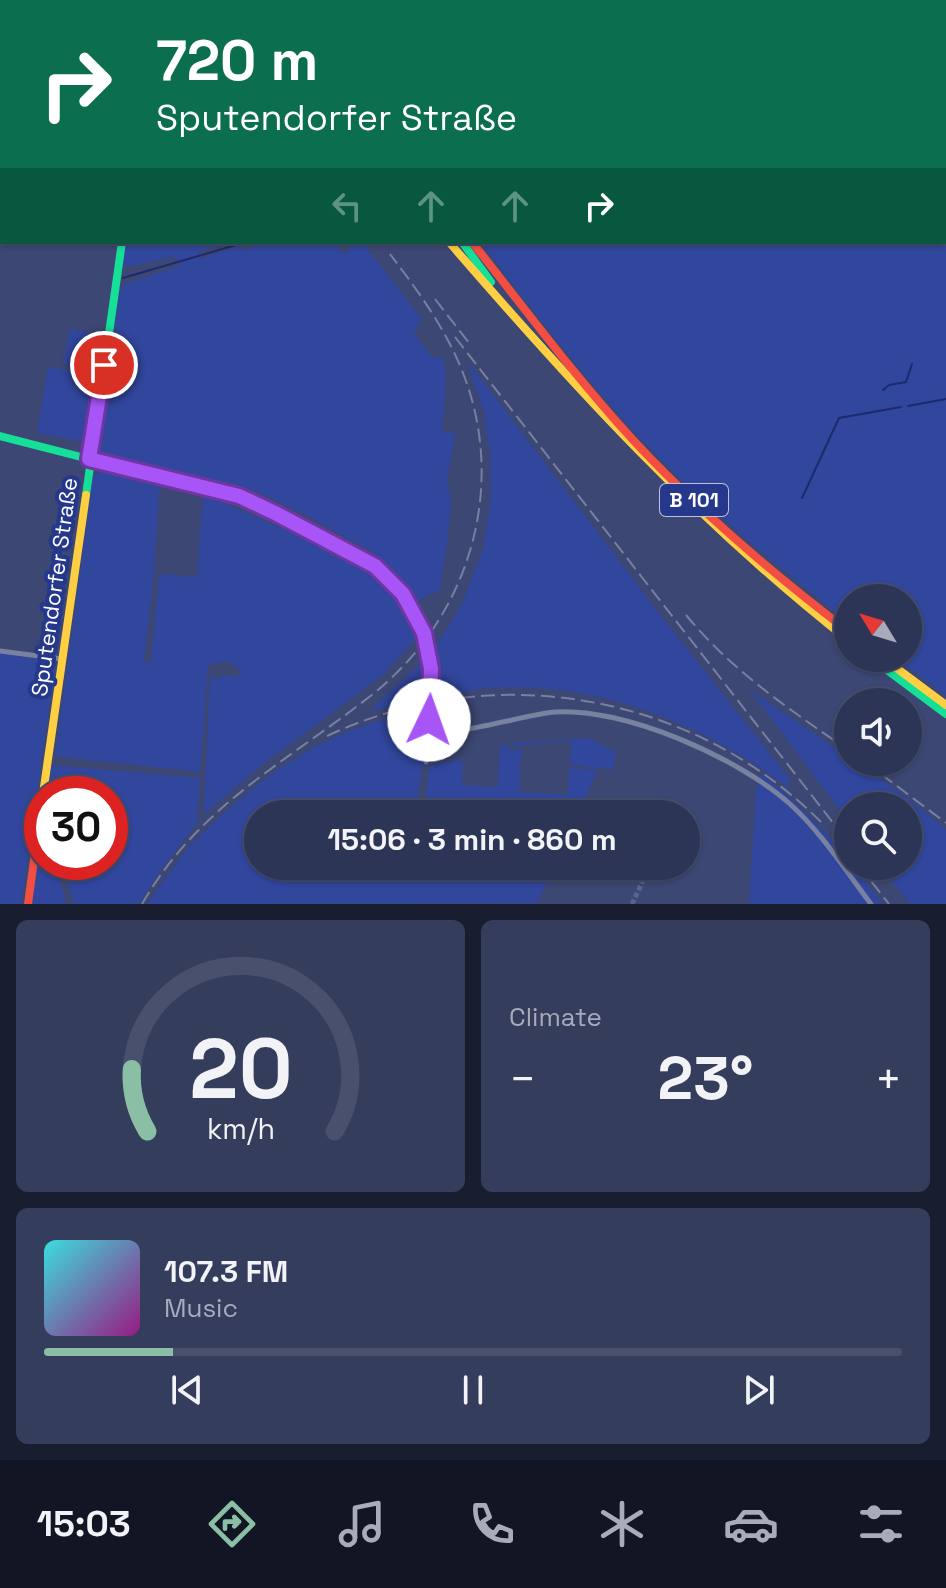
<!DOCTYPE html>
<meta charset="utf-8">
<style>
body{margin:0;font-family:"Space Grotesk",sans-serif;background:#353d5d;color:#f1f3f6;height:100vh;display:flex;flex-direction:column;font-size:30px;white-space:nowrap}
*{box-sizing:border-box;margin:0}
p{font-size:26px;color:#a7abba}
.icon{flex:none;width:44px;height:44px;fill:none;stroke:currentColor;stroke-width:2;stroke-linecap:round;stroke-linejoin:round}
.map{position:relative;height:904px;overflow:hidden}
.sheet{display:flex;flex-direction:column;gap:16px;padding:16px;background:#191d30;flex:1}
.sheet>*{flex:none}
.hud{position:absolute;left:0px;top:0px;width:946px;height:244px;box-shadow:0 2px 6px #0004,0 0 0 2px #48506d;background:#0b6e4f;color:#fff;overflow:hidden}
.needle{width:52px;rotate:308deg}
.tools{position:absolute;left:834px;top:584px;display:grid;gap:16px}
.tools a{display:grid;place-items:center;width:88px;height:88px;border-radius:50%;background:#2d3557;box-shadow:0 2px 6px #0004,0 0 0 2px #48506d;font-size:40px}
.speed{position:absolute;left:24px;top:776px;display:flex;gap:16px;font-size:40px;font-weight:700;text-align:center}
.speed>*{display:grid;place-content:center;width:104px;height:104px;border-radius:50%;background:#2d3557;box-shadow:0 2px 6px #0004,0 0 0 2px #48506d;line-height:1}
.speed .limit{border:12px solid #d22;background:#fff;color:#111}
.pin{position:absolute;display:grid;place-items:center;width:68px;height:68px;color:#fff;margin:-34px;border:4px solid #fff;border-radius:50%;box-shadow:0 2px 8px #0007}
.me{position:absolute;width:88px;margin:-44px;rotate:3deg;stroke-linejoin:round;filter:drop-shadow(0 0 6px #0008)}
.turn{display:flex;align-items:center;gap:28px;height:168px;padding:0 24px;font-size:36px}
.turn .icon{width:104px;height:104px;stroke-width:2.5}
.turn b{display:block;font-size:56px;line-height:68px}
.lanes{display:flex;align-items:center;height:76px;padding:0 24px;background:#0003;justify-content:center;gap:40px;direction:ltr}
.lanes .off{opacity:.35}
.big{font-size:60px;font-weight:700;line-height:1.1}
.sheet .tile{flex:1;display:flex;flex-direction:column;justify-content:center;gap:12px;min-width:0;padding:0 28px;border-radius:12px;background:#353d5d}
.sheet .dial{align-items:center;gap:0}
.dial svg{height:208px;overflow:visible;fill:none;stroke:#48506d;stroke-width:7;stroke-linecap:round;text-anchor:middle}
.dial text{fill:#f1f3f6;stroke:none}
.song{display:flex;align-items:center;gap:24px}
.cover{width:96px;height:96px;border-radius:12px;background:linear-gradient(135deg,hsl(180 70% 55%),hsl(310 70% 35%))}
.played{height:8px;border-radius:4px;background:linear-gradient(90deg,#8abfa5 15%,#48506d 15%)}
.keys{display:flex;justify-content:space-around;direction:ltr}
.heat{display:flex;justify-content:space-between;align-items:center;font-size:44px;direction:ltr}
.sheet .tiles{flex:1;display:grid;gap:16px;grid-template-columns:1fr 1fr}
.tile:last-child{grid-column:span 2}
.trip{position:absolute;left:244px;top:800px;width:456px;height:80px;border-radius:40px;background:#2d3557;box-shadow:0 2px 6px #0004,0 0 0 2px #48506d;font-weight:700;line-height:80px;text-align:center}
.tabs{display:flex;height:128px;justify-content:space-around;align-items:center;background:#121523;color:#a7abba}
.tabs .icon{width:56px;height:56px}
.tabs .selected{color:#8abfa5}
.tabs b{font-size:36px;color:#f1f3f6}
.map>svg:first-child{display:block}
</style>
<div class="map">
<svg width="946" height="904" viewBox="0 0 946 904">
<rect width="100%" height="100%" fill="#3c4774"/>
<!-- green -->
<path fill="#31469d" d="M483,0H946V696L896,658H908V598H848V621C774,565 702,504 638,436C581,375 531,308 480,242H944V2Z
M124,242H228L199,251L200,259L236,247L246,250L268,242H334L345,255L354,242H362L421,318L414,333L432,357L444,359L446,381L442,432L455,433L447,480L451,499L448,536L440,590L416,602L374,564L377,555C342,536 250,479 214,481L103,455L99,451L119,292L125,284L182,265L173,257L129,267L121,265Z
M70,329L101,335L94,370L63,364Z
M467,361L671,629L790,779L788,788C704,723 595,680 487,688C469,690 450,695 433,698V651L462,604L483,550L491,498V458L484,411Z
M48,367L92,374L82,441L37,433Z
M101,470L160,479L154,572L144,662L151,663L159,574L197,577L203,494L354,559C384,579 409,602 417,638L380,677L263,764L204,814L210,674L215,680L221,676H239V669L227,661L208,665L200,772L55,756L93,477Z
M0,653L56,662L21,904H0Z
M424,660L425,700L370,711Z
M749,689L848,757V762H855L905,796L946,830V904H910L881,866H908V806H848V821Z
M424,708V759L415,811L425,812L429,767L456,760L463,761L462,785L497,788L501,745L504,744L511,750L522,749L521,762L511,763L520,764L519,792L567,795L570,768L617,772L597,771L578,814H258V866H554L537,903L147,904L196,837L195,861L198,838C244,792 297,750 359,727C380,720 402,714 424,708Z
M582,738C601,739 605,752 616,750L613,769L570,765L571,740L513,746L510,743Z
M49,765L200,778L197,823L162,868L139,904H74L63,862H110V794H45Z
M761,774C795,800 822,827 848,860V866H853L883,904H749L756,791Z
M42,819V862H59L60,880L66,904H29Z"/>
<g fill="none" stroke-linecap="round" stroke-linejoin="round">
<!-- stream -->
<path stroke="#1d2b6c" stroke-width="2" d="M123,278L236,245
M883,390L889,385L906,382L912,364
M908,406L946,399
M802,498L839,418L901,407"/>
<!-- street-tunnel -->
<path stroke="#596389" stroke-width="5" stroke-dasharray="5 2.5" stroke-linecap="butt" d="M675,814L679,804
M632,904L650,866"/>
<!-- street -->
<path stroke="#7881a0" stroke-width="5" d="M236,0L237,2
M90,459L220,490L277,514L375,566L398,588L420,622
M0,651L62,659
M430,658L431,690
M429,715L430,725L434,730
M434,730C455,737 527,714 555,712C624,707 739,758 790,804C821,832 846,871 871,904
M426,762L427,745L434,730"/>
<!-- fast -->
<path stroke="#16e098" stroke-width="8" d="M348,0L349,2
M462,242L491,282
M0,436L89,459
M86,495L122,242
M871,658L946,714"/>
<!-- slow -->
<path stroke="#ffcf43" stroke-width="8" d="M258,0V2
M329,0V2
M426,0V2
M435,0L436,2
M0,7H2
M0,14L2,15
M449,242C575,388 696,520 848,640
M883,658L946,705
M43,794L86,495"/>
<!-- jam -->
<path stroke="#f24e42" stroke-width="8" d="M357,0L358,2
M472,242C525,309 576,378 634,441C699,511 772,573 848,631
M28,904L42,802"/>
<!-- rail -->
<path stroke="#78809f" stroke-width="2" stroke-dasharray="14 6" stroke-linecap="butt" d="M196,0L197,2
M221,0L222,2
M435,299L469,343
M455,337L848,842
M686,615C732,671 789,709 848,750
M327,736C493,658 693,693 822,823
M865,762L946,823
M859,866L889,904
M142,904C200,804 287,762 373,694C469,617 508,488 463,373C446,329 418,291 390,254"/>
<!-- street-bridge -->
<path stroke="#7881a0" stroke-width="5" d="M420,622L430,658
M429,715L431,690"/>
</g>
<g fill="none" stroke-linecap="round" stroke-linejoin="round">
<defs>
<path id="route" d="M104,365L89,459L239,496L277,514L375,566L403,594L424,633L431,669L429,720"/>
</defs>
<!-- route casing -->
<use href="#route" stroke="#6d37a1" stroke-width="20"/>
<!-- route -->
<use href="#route" stroke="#a855f7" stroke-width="14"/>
</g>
<g text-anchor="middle" stroke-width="8" stroke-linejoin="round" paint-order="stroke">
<!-- shield labels -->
<rect fill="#25388b" stroke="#bec3dc" stroke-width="2" x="660" y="484" width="68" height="32" rx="6"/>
<g font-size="20" font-weight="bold" fill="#fff">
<text x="694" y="507">B 101</text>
</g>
<!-- street labels -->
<g font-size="22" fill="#fff" stroke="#25388b">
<text transform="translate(54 587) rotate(-82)" y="8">Sputendorfer Straße</text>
</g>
</g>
</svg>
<div class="tools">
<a><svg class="needle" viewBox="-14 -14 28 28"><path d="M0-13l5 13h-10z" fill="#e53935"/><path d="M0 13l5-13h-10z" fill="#a7abba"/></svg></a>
<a><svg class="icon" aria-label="sound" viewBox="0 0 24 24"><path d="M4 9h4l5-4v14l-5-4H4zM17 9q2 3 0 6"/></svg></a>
<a><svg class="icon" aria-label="search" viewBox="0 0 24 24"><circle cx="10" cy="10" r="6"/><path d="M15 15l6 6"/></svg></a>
</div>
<div class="speed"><div class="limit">30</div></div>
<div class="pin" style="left:104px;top:365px;background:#d93025"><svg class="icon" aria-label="arrive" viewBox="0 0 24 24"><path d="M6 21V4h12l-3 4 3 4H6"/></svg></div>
<svg class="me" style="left:429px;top:720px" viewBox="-20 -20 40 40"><circle r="19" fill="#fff"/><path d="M0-13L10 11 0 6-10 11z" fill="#a855f7"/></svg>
<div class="trip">15:06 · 3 min · 860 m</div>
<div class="hud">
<div class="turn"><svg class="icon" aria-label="right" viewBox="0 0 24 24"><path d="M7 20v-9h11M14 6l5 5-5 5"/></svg><div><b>720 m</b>Sputendorfer Straße</div></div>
<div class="lanes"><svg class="icon off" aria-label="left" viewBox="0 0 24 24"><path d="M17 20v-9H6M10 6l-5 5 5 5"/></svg><svg class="icon off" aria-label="ahead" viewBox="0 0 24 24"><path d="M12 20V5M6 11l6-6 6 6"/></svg><svg class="icon off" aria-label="ahead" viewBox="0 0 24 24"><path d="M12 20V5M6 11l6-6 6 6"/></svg><svg class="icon" aria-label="right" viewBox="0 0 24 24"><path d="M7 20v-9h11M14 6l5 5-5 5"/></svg></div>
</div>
</div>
<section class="sheet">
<div class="tiles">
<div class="tile dial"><svg viewBox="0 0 100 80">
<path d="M14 69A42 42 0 1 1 86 69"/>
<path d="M14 69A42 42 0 0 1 8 45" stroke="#8abfa5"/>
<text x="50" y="56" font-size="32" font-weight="700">20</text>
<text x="50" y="72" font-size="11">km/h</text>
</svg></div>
<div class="tile"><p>Climate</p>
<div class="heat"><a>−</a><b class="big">23°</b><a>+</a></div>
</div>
<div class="tile">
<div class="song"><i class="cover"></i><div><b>107.3 FM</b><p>Music</p></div></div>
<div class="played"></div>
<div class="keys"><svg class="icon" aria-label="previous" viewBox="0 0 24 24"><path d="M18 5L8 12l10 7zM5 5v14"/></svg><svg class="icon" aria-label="pause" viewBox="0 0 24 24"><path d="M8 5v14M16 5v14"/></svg><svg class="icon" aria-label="next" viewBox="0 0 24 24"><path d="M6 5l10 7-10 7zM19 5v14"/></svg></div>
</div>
</div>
</section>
<nav class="tabs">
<b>15:03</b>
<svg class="icon selected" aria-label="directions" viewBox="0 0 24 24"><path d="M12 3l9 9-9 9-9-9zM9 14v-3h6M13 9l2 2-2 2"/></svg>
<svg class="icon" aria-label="music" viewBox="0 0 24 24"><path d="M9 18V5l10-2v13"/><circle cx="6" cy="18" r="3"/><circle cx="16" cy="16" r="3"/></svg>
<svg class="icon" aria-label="phone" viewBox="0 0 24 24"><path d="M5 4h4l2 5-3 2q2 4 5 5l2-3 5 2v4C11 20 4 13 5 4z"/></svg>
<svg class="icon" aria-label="climate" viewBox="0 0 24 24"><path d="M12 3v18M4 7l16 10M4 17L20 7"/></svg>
<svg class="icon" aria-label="car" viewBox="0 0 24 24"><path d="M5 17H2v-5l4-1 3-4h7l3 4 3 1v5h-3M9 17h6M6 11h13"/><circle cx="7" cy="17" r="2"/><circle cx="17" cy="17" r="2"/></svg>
<svg class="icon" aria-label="filters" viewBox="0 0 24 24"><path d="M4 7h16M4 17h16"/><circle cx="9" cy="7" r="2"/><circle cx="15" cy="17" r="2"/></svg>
</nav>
